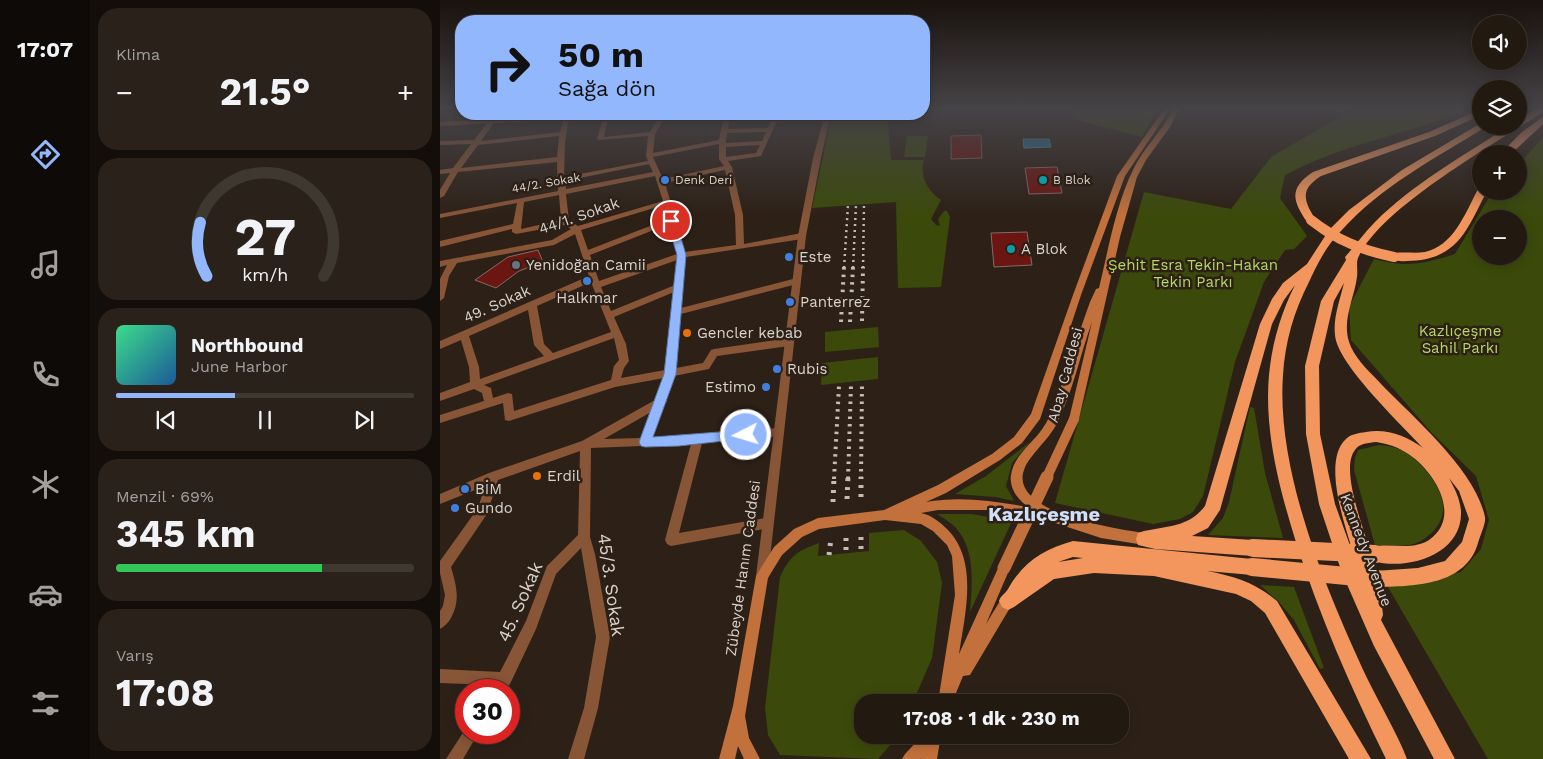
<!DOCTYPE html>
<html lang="tr">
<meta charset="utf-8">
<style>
body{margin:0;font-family:"Work Sans",sans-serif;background:#2a221a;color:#f1f3f6;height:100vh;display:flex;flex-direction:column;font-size:19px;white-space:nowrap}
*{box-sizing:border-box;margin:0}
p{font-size:16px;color:#a2a09f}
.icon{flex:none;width:28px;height:28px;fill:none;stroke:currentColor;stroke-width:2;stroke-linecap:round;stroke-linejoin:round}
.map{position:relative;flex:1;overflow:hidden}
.details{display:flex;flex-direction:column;gap:8px;padding:8px;background:#130e09;width:350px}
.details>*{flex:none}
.hud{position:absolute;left:15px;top:15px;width:475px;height:105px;border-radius:20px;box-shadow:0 2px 12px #0003,0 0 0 1px #3f3831;background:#92b7fd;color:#111;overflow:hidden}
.controls{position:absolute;left:1032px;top:15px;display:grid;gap:10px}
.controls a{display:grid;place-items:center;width:55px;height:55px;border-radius:50%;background:#221911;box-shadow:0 2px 12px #0003,0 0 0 1px #3f3831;font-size:25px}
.speed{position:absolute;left:15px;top:679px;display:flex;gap:10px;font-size:25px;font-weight:700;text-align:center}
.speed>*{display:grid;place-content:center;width:65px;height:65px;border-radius:50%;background:#221911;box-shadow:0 2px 12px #0003,0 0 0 1px #3f3831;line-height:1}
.speed .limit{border:8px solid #d22;background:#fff;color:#111}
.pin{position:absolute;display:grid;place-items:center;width:42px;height:42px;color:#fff;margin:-21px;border:2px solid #fff;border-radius:50%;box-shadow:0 1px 5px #0007}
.me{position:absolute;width:55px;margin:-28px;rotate:265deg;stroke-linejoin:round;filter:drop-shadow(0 0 4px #0008)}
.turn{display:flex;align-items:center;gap:18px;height:105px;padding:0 20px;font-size:22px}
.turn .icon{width:65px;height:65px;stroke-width:2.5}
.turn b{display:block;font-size:35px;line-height:42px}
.big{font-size:38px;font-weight:700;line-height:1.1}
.details .card{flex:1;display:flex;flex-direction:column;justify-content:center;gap:8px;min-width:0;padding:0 18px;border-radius:20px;background:#2a221a}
.details .dial{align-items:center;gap:0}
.dial svg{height:130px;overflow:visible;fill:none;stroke:#3f3831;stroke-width:7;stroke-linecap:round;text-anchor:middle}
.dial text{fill:#f1f3f6;stroke:none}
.song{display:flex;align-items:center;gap:15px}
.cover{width:60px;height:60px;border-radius:8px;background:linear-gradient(135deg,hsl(150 70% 55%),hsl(210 70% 35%))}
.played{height:5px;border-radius:2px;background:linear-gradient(90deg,#92b7fd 40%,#3f3831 40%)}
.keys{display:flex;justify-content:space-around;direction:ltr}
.heat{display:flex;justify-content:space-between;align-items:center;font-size:28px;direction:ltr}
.charge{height:8px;border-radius:4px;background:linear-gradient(90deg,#34c759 69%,#3f3831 0)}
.trip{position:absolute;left:414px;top:694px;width:275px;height:50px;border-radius:20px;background:#221911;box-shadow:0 2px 12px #0003,0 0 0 1px #3f3831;font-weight:700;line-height:50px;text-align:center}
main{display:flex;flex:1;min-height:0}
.dock{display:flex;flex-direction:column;width:90px;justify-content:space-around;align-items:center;background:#0e0a07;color:#a2a09f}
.dock .icon{width:35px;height:35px}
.dock .active{color:#92b7fd}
.dock b{font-size:22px;color:#f1f3f6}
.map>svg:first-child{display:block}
</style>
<main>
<nav class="dock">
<b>17:07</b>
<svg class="icon active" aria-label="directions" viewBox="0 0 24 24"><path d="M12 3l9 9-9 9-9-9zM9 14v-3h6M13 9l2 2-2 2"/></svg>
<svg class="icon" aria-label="music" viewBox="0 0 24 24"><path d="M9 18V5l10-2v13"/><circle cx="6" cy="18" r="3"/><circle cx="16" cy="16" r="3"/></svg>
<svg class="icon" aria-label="phone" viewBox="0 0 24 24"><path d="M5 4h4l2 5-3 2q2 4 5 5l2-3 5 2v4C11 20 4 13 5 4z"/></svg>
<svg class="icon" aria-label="climate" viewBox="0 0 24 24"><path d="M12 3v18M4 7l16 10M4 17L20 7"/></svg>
<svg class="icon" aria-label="car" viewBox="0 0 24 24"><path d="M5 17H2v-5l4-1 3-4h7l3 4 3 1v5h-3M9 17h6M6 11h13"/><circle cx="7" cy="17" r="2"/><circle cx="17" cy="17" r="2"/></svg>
<svg class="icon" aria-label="filters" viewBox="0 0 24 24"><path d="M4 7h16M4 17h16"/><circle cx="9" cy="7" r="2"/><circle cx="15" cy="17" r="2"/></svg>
</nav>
<section class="details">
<div class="card"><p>Klima</p>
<div class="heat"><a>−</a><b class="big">21.5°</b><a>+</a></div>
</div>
<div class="card dial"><svg viewBox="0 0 100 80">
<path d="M14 69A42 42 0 1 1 86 69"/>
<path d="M14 69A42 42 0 0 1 10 36" stroke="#92b7fd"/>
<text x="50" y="56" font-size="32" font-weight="700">27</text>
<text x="50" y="72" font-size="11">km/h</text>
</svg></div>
<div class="card">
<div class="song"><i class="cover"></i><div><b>Northbound</b><p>June Harbor</p></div></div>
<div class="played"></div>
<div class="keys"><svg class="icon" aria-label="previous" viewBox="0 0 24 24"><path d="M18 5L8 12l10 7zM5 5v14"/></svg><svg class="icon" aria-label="pause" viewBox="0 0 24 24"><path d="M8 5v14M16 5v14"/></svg><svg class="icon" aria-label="next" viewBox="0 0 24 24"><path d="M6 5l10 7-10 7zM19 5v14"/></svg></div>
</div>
<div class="card"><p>Menzil · 69%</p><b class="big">345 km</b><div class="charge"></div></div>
<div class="card"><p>Varış</p><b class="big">17:08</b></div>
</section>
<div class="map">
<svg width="1103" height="759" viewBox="0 0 1103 759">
<rect width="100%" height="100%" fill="#2d2117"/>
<!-- green -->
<path fill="#3b4a0b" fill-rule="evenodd" d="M633,109H718L702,137L633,119Z
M914,109H1032C970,133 903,144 845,175L840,198L867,236L854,249L845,250L824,282L795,362L763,496L753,512L740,519L713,524L615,503L704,192L791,209L831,157Z
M392,114H449L448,123L451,160H484C479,175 488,192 501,200L491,219L496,225L500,226L498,219L504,211H507L510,217L501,287L458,288L456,202L372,208Z
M467,136H488L485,157H464Z
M1103,137V759H1048L948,587L1021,572L1041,549L1049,520L1036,476L991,432L911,340L909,307L934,259C967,268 983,264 1015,254L1053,191H1079V164ZM1041,219H1079V256H1041Z
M438,327L439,347L385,352V332Z
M438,357V379L381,385L382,363Z
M810,407L814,408L825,473L843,538L768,535L783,518L789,502Z
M590,442L572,463L566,486L574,501L555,497L515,494L546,476Z
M939,445C948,446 957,447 965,452C981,461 1003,488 1003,507C1004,524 989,539 974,544C963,547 947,545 935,545L914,470L915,458L918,450Z
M497,514H531L572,521L530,612C532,585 536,550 516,528C512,523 503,518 497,514Z
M464,530L481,541L497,562L502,583L492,658L473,702H422V735H459L438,759L340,755L328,735L325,708L340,577C350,556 357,551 379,543L378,556L429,551V533Z
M820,585L854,587L884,668L880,669L854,620L838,601Z"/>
<!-- water -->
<path fill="#27769d" stroke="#5d92ab" d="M583,139H609L611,147L584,148Z"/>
<!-- building -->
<path fill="#6c1611" stroke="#7f6c69" d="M541,135L542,158L511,159V136Z
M617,167L622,193L589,194L585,168Z
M587,232L592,265L554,267L551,233Z
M98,250L103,262L79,271L56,288L35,280L68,257Z"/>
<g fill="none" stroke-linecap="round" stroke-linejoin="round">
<!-- minor -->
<path fill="#885537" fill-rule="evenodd" d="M892,109H904V110L901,112Z
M54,114H60L41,141L120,132L124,118L129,117L125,143L124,177L208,161L206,156L208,136L158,140L157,139L164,114L169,115L164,137L210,132L221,114H227L215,134L213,153L279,140L284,114H290L288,129L328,128L334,114H340L321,156L288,161L292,167L303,215L304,244L362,233L366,236L362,239L246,257L241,308L357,278L361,281L357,284L241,314L236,368L263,363L271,350L274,349L349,338L354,342L349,346L277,356L269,369L234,376L226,399L227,401L224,405L212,437L339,428L343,429L344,432L343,435L339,436L262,443L239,533L326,518L330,520L332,524L330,528L231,546L227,544L225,540L251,444L151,448L150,537L155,554L170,637L158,708L144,759H128L144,708L156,637L141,548L116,574L96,629L70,684L65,690H51L53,685L0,683V669L60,672L86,621L107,566L138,535L140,451L58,480L47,514L11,567C16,585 21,600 11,618C8,623 5,626 0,629V611L3,606L5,595L0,573V561L38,508L45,486L0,504V494L49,473L142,441L215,400L224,378L175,387L69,421L65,420L63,403L0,423V415L44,401L42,393L34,389L0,401V393L30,382L29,367L21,340L0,349V341L149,276L135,234L114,245L17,263L9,276L4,298L0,301V279L7,265L0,267V261L112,240L131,229L124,225L76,234L72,232V229L0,247V241L73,224L77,203L0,218V214L118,191L117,162L18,172L4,196L0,198V190L10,173L0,174V170L13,168L31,144L0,145V141L34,140ZM326,132L322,141L286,143L287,133ZM119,136L117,157L21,168L38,145ZM279,144V159L284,166L223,179L213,157ZM320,145L316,153L286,157V147ZM209,164L213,172L126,189L125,181ZM285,170L295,215L296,245L245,252L225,183ZM215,176L223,201L138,226L129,221L126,194ZM119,195L121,220L81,229L84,202ZM224,205L228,219L148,250L141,230ZM229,224L237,254L159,281L150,255ZM237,260L235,285L171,311L161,287ZM151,282L171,332L113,353L104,344L97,306ZM234,292L225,370L181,378L184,368L189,361L186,344L174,317ZM88,310L94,345L104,356L40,379L39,367L29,336ZM174,338L179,360L174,366L171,380L74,411L72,394L68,393L53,398L51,388L44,385ZM211,412L201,438L164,439Z
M26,728V732H39L23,759H6Z"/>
<!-- tertiary -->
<path fill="#885537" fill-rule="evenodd" d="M150,114H184L181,116L0,126V122Z
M385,114H391L381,158L366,236L328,576L326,580L322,582L318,580L316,576L358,236L373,158Z"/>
<!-- secondary -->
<path fill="#c2703c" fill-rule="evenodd" d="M724,109H730L685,176L641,295L600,419L582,443L560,460L506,493L486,502C520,496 554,501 588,507C578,500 569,488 571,475C574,455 593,443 603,428C613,413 618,395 624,378C632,353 641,327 650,302L656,289L659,288C668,251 676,204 693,170C703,148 722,132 733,109H739L730,127L706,160L697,177L680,237L639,419L638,422L634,423L630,422L629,419L652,322C640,355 633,392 617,423C609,440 589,455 584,470C569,513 677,529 704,533L708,535L710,539L708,543L704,545L661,538L612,522L600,515L599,518L595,519L548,510H498L481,513C491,515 500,522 507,529C539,561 525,614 519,654L560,564L564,562L568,564L570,568L546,624L563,596L568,595L573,596L574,601L530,675L523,676L516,693L513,694L512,702H498L515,595L512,556L507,545L493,531L481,524L445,520L379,529L362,537L342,555L328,578L305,716L309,738L320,759H304L298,746L295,759H279L293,706L316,576L334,547L354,529L378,518L444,510L498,485L552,454L574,437L591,414L633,295L677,176Z
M483,735H501L497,759H481L482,758L480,759H462L465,754Z"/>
<!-- trunk -->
<path fill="#f2965d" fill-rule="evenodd" d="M1041,109V115L995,136L881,176C859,190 864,201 876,220L875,222H867C852,200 849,188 873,172L989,132Z
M1096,109H1103V112C1055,144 941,207 918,258C916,263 918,271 917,277C914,300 900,323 911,347C918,362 931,373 942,385C975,419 1035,470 1045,517C1046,524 1040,535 1038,543C1026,585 976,586 940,587L943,615L941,620L1015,759H994L934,646L902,573L879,504L866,434L865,366L881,301L906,260L905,257C915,246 924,233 935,222C974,183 1023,156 1069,126H1079V120ZM904,283C900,300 893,317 895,335C897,364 962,425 983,448C967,436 946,428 926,432C919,433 910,434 905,440C881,464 908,534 916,562L895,504L880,434L879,366L894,301ZM936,442C947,444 956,446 965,452C992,467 1024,516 989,540C970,552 948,541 929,548C923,526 900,469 915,450C919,443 929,443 936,442ZM1009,478L1019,491L1029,519L1022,542L1005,561L978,568L935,571L933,561C967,571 1023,555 1021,511C1020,499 1015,489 1009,478Z
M1103,117V124L1071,154H1060L1082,132Z
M1041,123V126H1045L1044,128C994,159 940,187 901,231C887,245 877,264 869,282C854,311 845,342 843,375C836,472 887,592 927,678C940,705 956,731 967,759H946C911,688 879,615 855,539C839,487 824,430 829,375C832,343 841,313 855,285L844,300L832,324L780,510L768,528L752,536L813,540L819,542L821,548L819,554L813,556L715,549L698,545L696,539L698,533L704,531C728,526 749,527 765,506L820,324L832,299L843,283L867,264L889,230L909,210L962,170Z
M1041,188V191H1047C1030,223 1021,254 981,260C971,261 959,262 950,260L948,257L950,254C961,251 974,254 985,252C1013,246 1025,214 1037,191Z
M633,541L812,559L818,561L821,567L818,573L812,575L767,571C794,576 816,583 837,601L931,759H909L825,613L811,601L796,594L714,576L654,573L614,579L574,607L568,610L562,607L559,601C561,595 565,594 568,589C583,562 604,549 633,541ZM633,557L643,558L618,562Z"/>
<!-- rail-far2 -->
<path stroke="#c4bcb5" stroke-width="2.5" stroke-dasharray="2 4" stroke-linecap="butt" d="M404,268L408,205
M413,268L416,205
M423,268L424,204"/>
<!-- rail-far1 -->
<path stroke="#c4bcb5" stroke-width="4" stroke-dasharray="2.5 5" stroke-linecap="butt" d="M422,321L423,267
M401,322L404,267
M410,322L413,267
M394,479L399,386
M408,479L411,385
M421,479L422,384"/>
<!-- rail -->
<path stroke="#c4bcb5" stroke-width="5" stroke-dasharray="3 6" stroke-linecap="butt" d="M421,497V477
M407,499L408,477
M393,502L394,477
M421,537V552
M406,538V554
M389,555L391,538"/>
<!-- secondary-bridge-far1 -->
<path stroke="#c2703c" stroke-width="10" d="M606,479L634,419"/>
<!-- secondary-bridge -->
<path stroke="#c2703c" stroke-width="13" d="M564,568L607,477"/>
<!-- trunk-bridge-far1 -->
<path stroke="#f2965d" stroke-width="10" d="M871,220C896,240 923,251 954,257"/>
<!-- trunk-bridge -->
<path stroke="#f2965d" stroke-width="18" d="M813,548L935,554
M812,567L938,579"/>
</g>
<!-- sky -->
<linearGradient id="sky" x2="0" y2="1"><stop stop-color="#19120d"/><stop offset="0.5" stop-color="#464347"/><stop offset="1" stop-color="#464347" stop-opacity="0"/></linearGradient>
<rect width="1103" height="216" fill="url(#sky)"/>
<!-- route -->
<path fill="#92b7fd" stroke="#5f77a4" d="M231,218L236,221L246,255L236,374L213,437L306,430L311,431L312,435L311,438L239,446L205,447L201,446L199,442L224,374L237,255L227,221Z"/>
<!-- markers -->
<g fill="#3f7fe0" stroke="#2d2117" stroke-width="2">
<circle cx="225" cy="180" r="5"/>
<circle cx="349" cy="257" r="5"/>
<circle cx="147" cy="281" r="5"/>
<circle cx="350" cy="302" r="5"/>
<circle cx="337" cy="369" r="5"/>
<circle cx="326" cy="387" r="5"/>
<circle cx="25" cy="489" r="5"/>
<circle cx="15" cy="508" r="5"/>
</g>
<g fill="#0f9aa8" stroke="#2d2117" stroke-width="2">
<circle cx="603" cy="180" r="5"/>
<circle cx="571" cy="249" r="5"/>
</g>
<circle fill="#6b7280" stroke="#2d2117" stroke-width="2" cx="76" cy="265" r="5"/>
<g fill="#e8710a" stroke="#2d2117" stroke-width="2">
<circle cx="247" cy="333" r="5"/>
<circle cx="97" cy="476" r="5"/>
</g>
<g text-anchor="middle" stroke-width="5" stroke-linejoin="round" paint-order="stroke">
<!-- far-poi labels -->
<g font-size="12" fill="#dad2cc" stroke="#2d2117" text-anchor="start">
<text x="235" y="184">Denk Deri</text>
<text x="613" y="184">B Blok</text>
</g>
<!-- far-street labels -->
<g font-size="12" fill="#dad2cc" stroke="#2d2117">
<text transform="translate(106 183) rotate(-10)" y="4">44/2. Sokak</text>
</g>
<!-- street labels -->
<g font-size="15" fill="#dad2cc" stroke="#2d2117">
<text transform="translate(139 216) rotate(-19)" y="5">44/1. Sokak</text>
<text transform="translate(57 304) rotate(-24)" y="5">49. Sokak</text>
<text transform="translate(625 375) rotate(-75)" y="5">Abay Caddesi</text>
<text transform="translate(926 550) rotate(69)" y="5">Kennedy Avenue</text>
<text transform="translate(303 568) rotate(-82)" y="5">Zübeyde Hanım Caddesi</text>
</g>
<!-- poi labels -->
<g font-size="15" fill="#dad2cc" stroke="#2d2117" text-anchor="start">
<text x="581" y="254">A Blok</text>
<text x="359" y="262">Este</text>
<text x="86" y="270">Yenidoğan Camii</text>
<text x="147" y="303" text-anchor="middle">Halkmar</text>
<text x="360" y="307">Panterrez</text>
<text x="257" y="338">Gencler kebab</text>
<text x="347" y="374">Rubis</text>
<text x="316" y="392" text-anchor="end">Estimo</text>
<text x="107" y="481">Erdil</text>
<text x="35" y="494">BİM</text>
<text x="25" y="513">Gundo</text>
</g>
<!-- park labels -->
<g font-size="15" fill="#b6d861" stroke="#2d2117">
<text x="753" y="270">Şehit Esra Tekin-Hakan<tspan x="753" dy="17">Tekin Parkı</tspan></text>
<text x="1020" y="336">Kazlıçeşme<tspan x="1020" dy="17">Sahil Parkı</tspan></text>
</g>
<!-- near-street labels -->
<g font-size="18" fill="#dad2cc" stroke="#2d2117">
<text transform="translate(171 585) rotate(82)" y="6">45/3. Sokak</text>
<text transform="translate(80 602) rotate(-66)" y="6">45. Sokak</text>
</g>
<!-- district labels -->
<g font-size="20" font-weight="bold" fill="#d1e0fa" stroke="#2d2117">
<text x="604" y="521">Kazlıçeşme</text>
</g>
</g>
</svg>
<div class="controls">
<a><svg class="icon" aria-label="sound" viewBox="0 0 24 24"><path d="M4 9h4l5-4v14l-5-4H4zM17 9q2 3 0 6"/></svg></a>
<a><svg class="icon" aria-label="layers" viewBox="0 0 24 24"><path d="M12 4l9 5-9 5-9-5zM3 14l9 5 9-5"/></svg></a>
<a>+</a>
<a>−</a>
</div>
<div class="speed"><div class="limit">30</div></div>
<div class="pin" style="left:231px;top:221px;background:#d93025"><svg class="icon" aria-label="arrive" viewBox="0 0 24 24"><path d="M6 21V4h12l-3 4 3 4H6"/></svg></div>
<svg class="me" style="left:306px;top:435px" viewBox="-20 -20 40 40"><circle r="17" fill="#92b7fd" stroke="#fff" stroke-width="3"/><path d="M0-11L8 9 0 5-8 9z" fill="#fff"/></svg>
<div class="trip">17:08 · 1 dk · 230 m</div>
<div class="hud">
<div class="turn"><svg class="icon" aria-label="right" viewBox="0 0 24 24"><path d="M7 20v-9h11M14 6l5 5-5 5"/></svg><div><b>50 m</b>Sağa dön</div></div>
</div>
</div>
</main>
